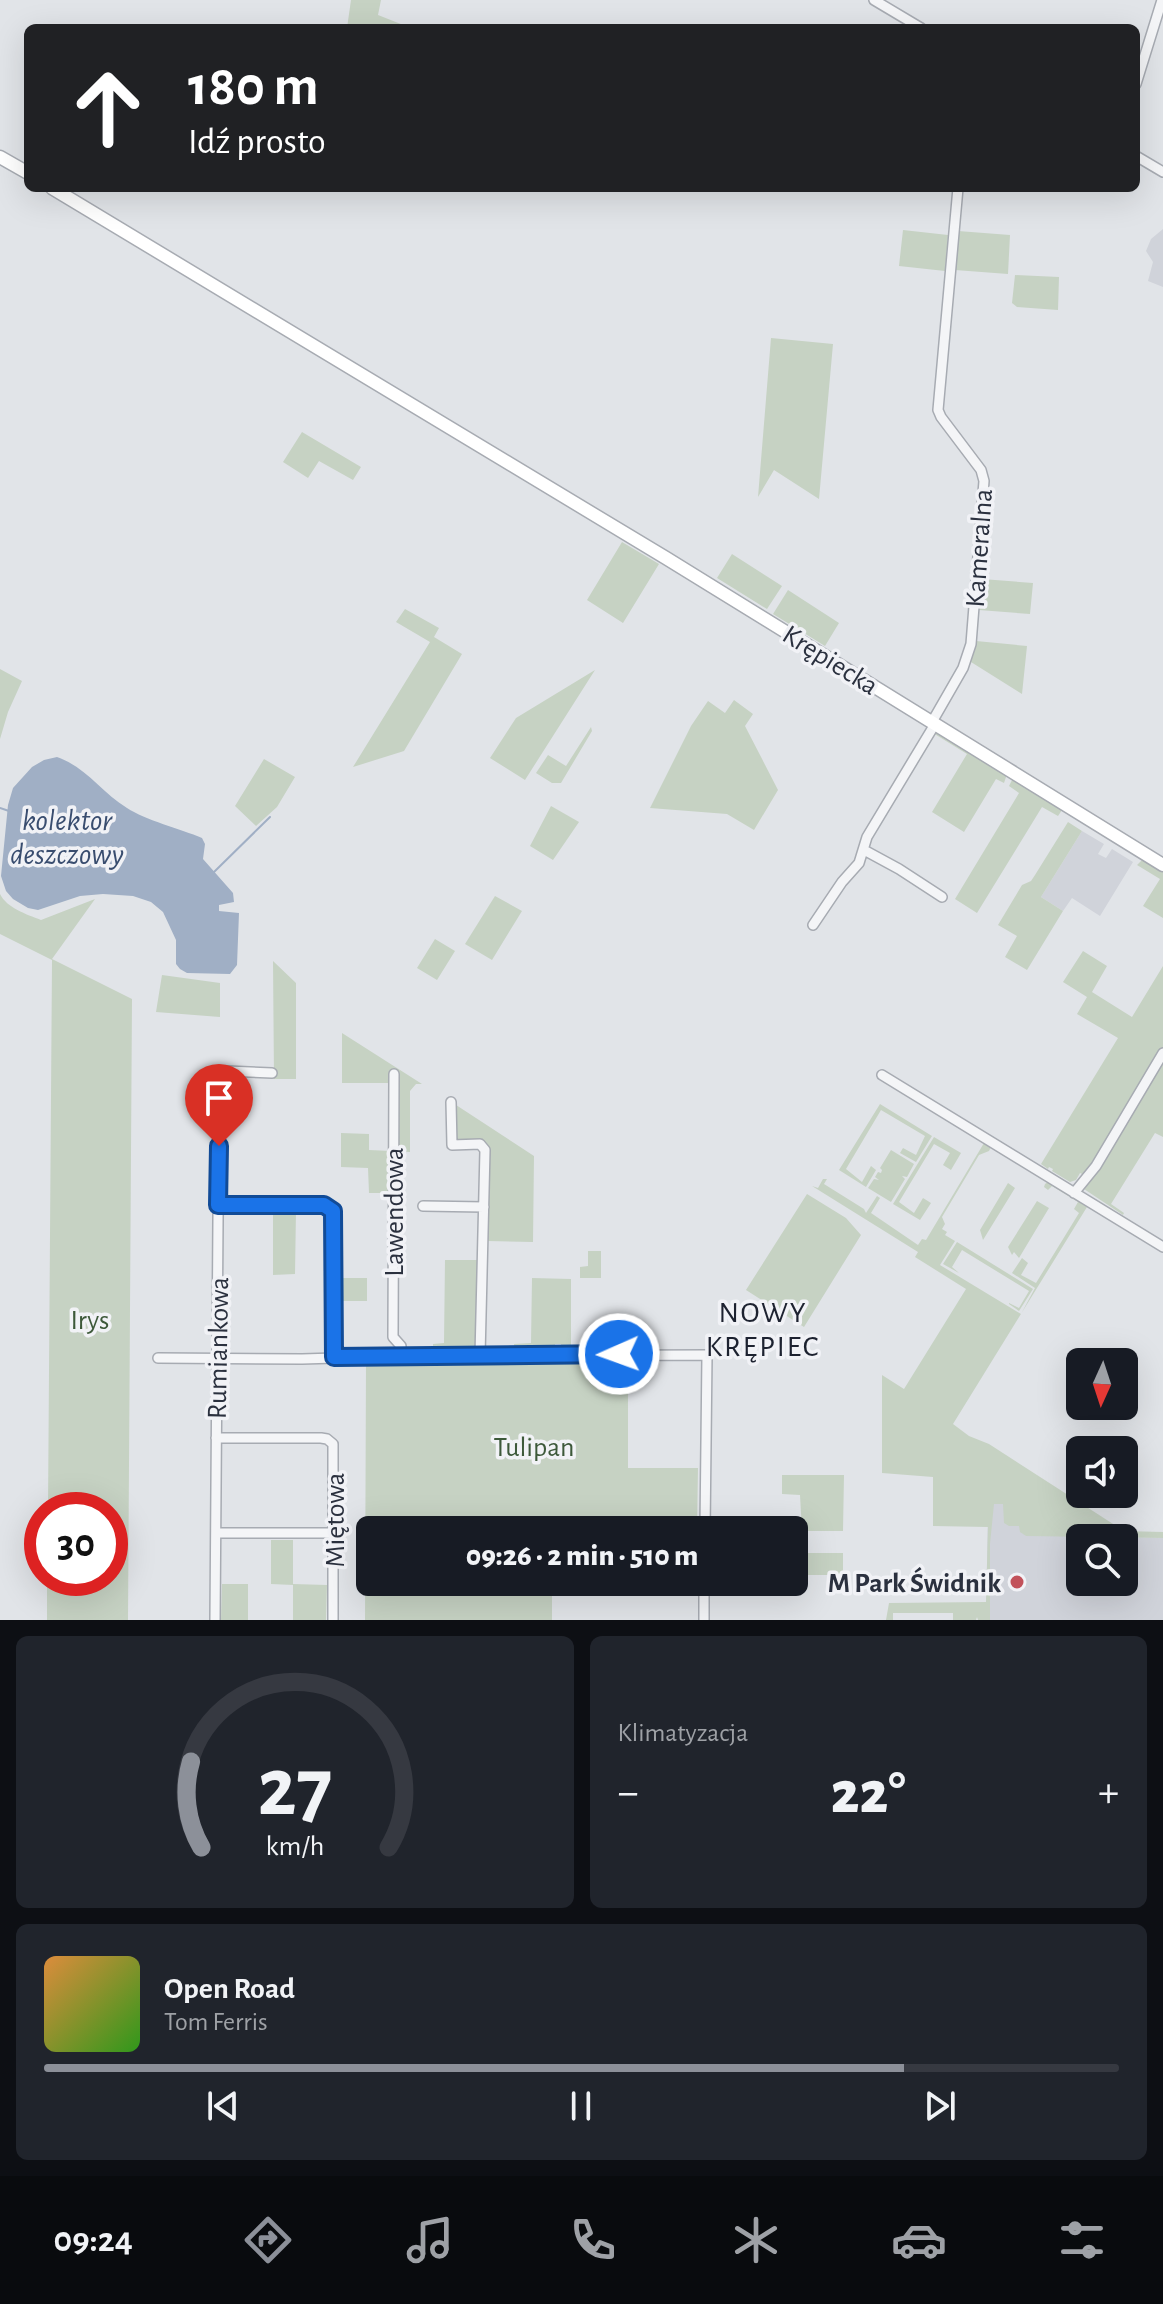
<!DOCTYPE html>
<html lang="pl">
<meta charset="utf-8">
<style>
body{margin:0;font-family:"Alegreya Sans",sans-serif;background:#20242c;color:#f1f3f6;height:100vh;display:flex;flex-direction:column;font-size:30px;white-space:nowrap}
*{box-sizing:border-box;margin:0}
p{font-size:26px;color:#9ea1a6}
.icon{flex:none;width:44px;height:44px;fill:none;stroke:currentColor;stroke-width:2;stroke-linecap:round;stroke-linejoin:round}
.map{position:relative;height:1620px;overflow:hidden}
.panel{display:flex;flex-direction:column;gap:16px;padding:16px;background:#0d0f14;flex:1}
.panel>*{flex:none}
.hud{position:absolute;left:24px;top:24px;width:1116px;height:168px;border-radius:12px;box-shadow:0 8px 32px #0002;background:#202124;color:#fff;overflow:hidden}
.needle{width:52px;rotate:183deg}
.tools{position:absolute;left:1066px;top:1348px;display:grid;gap:16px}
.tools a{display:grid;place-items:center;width:72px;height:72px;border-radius:12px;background:#171b24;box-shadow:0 8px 32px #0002;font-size:40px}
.speed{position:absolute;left:24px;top:1492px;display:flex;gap:16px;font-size:40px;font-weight:700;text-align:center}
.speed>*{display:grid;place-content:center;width:104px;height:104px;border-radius:50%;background:#171b24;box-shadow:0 8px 32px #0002;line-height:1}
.speed .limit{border:12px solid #d22;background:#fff;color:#111}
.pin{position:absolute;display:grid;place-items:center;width:68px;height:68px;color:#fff;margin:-82px -34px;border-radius:50% 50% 50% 0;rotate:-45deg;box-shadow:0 0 8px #0007}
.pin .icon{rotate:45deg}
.me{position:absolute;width:88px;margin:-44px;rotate:268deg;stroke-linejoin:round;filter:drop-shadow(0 0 6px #0008)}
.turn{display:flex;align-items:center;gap:28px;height:168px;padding:0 32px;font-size:36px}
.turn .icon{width:104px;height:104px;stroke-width:2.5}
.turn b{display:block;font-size:56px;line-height:68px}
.big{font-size:60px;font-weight:800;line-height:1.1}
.panel .widget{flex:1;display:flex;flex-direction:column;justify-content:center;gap:12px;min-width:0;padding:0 28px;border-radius:12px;background:#20242c}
.panel .dial{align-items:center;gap:0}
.dial svg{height:208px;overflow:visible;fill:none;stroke:#363941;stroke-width:7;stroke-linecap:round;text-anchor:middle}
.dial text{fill:#f1f3f6;stroke:none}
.song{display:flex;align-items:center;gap:24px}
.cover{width:96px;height:96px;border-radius:12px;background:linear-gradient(135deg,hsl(30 70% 55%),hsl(110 70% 35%))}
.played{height:8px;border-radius:4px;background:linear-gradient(90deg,#8c9099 80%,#363941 80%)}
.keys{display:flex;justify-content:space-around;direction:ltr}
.heat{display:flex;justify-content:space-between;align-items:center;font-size:44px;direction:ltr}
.panel .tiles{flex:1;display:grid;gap:16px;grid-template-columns:1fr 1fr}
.widget:last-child{grid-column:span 2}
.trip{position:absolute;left:356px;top:1516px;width:452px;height:80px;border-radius:12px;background:#171b24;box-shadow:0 8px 32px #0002;font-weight:800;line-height:80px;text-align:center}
.tab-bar{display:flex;height:128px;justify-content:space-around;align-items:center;background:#090b0e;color:#9ea1a6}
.tab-bar .icon{width:56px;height:56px}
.tab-bar .active{color:#8c9099}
.tab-bar b{font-size:36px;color:#f1f3f6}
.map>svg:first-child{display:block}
</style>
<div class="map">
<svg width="1163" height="1620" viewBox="0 0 1163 1620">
<rect width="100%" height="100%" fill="#e1e4e8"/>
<!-- built -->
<path fill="#d0d3da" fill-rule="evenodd" d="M1163,229V287L1148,281L1153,262L1146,251L1151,239Z
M1082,831L1104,844L1098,854L1106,858L1112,849L1133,862L1100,916L1072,898L1063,911L1041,897Z
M989,1450L1120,1537L1163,1538V1620H986ZM1080,1538H1124V1582H1080Z"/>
<!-- green -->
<path fill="#c6d2c3" d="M351,0H381L378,15L411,28H347Z
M903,230L948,235L945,271L899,266Z
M958,231L1010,235L1008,274L955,270Z
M1015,275L1059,277L1058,310L1017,307L1012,303Z
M771,338L833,344L819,499L774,470L758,497Z
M302,432L361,467L353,480L319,461L308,478L283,462Z
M622,542L659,564L623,623L587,600Z
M732,554L782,586L767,609L717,578Z
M982,579L1033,583L1030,614L979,610Z
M788,590L839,623L825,646L773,614Z
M405,609L439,628L434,637L462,654L404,751L353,767L430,642L396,622Z
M976,641L1027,646L1022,694L971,662Z
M0,669L22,681L8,712L0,739Z
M595,670L525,780L490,758L516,718Z
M734,700L753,714L745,726L778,790L754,830L727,814L650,808L691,726L708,701L725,713Z
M591,727L592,731L561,783H552L536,773L548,755L566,766Z
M941,732L1007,774L1004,783L996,779L964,832L932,812L967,754L933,733Z
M264,759L295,777L277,807L256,826L235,806Z
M1013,778L1062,810L1058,816L1042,807L977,913L955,899L1019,793L1009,786Z
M551,806L579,822L553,860L530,846Z
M1068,822L1082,831L1041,897L1063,911L1027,970L1005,957L1017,936L998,925L1022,885L1031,881L1035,875Z
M1147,859L1163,869V918L1143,906L1160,879L1137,865L1142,860Z
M0,894C7,908 26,914 41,920L95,899L52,959L132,999L128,1620H47V1578H110V1510H48L52,960L0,934Z
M495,896L522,911L492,960L465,944Z
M435,939L455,951L437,980L417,968Z
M1083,951L1107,966L1092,992L1132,1017L1163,966V1048L1126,1113C1104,1129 1105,1159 1082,1174L1080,1173L1076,1180L1070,1182L1052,1171L1053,1169L1049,1167L1048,1169L1041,1164L1118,1038L1077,1014L1087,997L1063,982Z
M273,961L296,983V1079H274Z
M162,975L220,983V1017L156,1012Z
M342,1033L422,1084H416L410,1091V1152L395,1151L396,1083H342Z
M1163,1056V1137L1155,1133L1111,1204L1124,1213L1123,1215L1084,1189Z
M453,1103L534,1156L533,1242L487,1241V1146L459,1141L455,1138Z
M880,1104L932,1136L916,1162L900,1153L903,1148L916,1155L925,1136L881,1110L846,1169L862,1182L871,1166L876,1170L866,1187L839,1170Z
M341,1133L369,1134V1150L391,1151V1193H369L368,1168L341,1167Z
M934,1137L961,1153L951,1170L943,1165L950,1153L934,1144L899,1202L914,1213L923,1198L931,1203L920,1220L893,1204Z
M984,1143L991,1147L989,1151L979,1155L942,1217L945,1224L942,1229L947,1232L945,1235L955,1241L940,1265L1021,1314L1035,1288L1012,1273L1022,1258L1028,1263L1021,1275L1036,1283L1079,1213L1074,1209L1078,1202L1052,1186L1048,1190L1044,1187L1045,1184L1048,1182L1087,1207L953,1424L969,1436L989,1444L1124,1531L1163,1532V1538L1026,1536L1020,1532L1019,1526H1009L1004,1523L1003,1504H994L990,1544V1620H978L977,1617L976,1620H953V1613H893V1620H886L889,1603L986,1602L988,1527L933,1526V1477L882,1473V1375L904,1389L966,1289L915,1257L918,1252L812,1186L818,1188L823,1179H827L824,1184L864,1209L866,1213L877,1196L880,1198L871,1213L918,1245L922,1239L926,1240Z
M891,1150L914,1164L907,1177L902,1176L905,1179L891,1202L868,1188L874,1179L879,1180L875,1177L878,1172L881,1173L882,1170L880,1168Z
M1008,1183L1015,1188L983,1240L980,1230Z
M807,1194L846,1218L861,1235L804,1327L746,1290Z
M1037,1201L1049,1208L1019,1258L1014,1252L1012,1255L1008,1247Z
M296,1210L295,1274L273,1275V1211Z
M957,1242L1033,1289L1019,1311L1009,1304V1303L1019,1308L1029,1291L962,1250L952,1267L959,1273L943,1264Z
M588,1251H601V1278H580V1267L588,1266Z
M445,1260H479L478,1350L433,1351V1344L444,1343Z
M341,1278H367V1301H340Z
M532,1278L571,1279V1350H561V1344H555V1350H514V1344L531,1343Z
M628,1361V1468H698L697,1530H370V1582H552V1620H365L366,1363Z
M782,1475H844L843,1531H802L800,1495L782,1494Z
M271,1540H293V1584L327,1585L326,1620H293V1585L271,1584Z
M794,1553H843V1575H794Z
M222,1584H248V1620H221Z"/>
<!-- water -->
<path fill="#a0afc5" d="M57,757C86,767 101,792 127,808C145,820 181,829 202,838L205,844L203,859L233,893L234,902L219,905V911L239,913L237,965L230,974L187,973L180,969L176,964V940L163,912L151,902L133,896L103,894L80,896L38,910L28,908L13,899L6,891L1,876L8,805L13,788L32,767L44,760Z"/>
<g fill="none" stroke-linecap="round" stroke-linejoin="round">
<!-- stream -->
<path stroke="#a0afc5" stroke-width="2" d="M0,808L9,811
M214,872L270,817"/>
<defs>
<path id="street" d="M874,0L921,28
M1136,84L1162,0
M1136,156L1163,172
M932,722L963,668L971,644L984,481L981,470L941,417L938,410L958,188
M864,850L899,869L942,897
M813,925L842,882L859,863L867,837L935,724
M394,1074L393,1337L401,1346V1356L707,1355L705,1530
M882,1075L1163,1247
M451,1102L452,1145L480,1144L485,1150L480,1356
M1074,1193L1096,1166L1163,1053
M218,1205H324L331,1208L334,1218V1357
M423,1206L484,1207
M158,1358L302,1359L401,1356
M216,1438H321L327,1439L333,1444V1620
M216,1533H334
M215,1620L219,1087L222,1076L227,1071L272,1073
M704,1620V1582"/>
<path id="secondary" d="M0,157L28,173
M52,188L666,558L1163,865"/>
</defs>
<!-- street casing -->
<use href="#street" stroke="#a7abb2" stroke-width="12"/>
<!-- secondary casing -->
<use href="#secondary" stroke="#a7abb2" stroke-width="15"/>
<!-- street -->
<use href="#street" stroke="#f4f5f7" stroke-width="9"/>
<!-- secondary -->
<use href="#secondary" stroke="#fff" stroke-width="12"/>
</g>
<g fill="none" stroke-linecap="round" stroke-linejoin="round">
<defs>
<path id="route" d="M219,1146L218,1205H324L333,1211L334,1357L619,1354"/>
</defs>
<!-- route casing -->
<use href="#route" stroke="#114b97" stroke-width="20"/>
<!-- route -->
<use href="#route" stroke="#1a73e8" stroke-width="14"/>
</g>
<!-- markers -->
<circle fill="#c2525b" stroke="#f1f2f6" stroke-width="3" cx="1017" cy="1582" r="8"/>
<g text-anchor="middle" stroke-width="7" stroke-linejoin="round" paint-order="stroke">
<!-- street labels -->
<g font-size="28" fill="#2b313f" stroke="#f1f2f6">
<text transform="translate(978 548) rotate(-86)" y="10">Kameralna</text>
<text transform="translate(831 659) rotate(32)" y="10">Krępiecka</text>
<text transform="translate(393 1212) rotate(-90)" y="10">Lawendowa</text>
<text transform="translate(217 1348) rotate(-89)" y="10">Rumiankowa</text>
<text transform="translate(334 1520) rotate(-90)" y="10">Miętowa</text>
</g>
<!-- park labels -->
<g font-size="28" fill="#3d593a" stroke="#f1f2f6">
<text x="90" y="1329">Irys</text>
<text x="534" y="1456">Tulipan</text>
</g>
<!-- poi labels -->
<g font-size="28" font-weight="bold" fill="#2b313f" stroke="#f1f2f6" text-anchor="end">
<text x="1001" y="1592">M Park Świdnik</text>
</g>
<!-- water labels -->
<g font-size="30" font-style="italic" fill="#394d6f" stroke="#f1f2f6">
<text x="67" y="830">kolektor<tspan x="67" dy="34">deszczowy</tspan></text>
</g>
<!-- neighbourhood labels -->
<g font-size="30" letter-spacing="2" fill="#1d2230" stroke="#f1f2f6">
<text x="763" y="1322">NOWY<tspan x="763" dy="34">KRĘPIEC</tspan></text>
</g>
</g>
</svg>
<div class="tools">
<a><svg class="needle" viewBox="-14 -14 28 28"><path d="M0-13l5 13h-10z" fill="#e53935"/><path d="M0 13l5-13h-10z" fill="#9ea1a6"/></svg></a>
<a><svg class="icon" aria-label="sound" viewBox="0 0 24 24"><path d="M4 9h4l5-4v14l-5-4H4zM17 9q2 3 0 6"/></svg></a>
<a><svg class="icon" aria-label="search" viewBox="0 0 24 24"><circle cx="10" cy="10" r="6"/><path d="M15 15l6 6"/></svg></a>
</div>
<div class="speed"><div class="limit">30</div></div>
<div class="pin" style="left:219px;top:1146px;background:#d93025"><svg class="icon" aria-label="arrive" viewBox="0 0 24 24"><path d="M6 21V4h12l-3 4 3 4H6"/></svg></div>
<svg class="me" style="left:619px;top:1354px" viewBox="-20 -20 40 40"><circle r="17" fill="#1a73e8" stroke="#fff" stroke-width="3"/><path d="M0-11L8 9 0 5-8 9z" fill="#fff"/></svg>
<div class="trip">09:26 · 2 min · 510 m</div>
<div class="hud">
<div class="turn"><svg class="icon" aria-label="ahead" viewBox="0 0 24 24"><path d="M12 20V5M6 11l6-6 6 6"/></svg><div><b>180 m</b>Idź prosto</div></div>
</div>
</div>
<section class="panel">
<div class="tiles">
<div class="widget dial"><svg viewBox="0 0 100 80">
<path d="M14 69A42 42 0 1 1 86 69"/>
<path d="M14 69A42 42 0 0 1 10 36" stroke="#8c9099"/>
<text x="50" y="56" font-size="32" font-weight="700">27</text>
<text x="50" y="72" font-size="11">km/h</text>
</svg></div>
<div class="widget"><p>Klimatyzacja</p>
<div class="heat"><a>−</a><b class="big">22°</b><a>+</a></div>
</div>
<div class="widget">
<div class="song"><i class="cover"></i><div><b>Open Road</b><p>Tom Ferris</p></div></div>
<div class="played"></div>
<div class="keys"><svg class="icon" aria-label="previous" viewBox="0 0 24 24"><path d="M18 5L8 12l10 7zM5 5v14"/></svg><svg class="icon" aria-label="pause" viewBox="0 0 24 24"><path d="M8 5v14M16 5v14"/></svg><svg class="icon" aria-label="next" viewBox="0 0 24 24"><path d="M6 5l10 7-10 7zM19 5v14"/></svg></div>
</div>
</div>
</section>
<nav class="tab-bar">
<b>09:24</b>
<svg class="icon active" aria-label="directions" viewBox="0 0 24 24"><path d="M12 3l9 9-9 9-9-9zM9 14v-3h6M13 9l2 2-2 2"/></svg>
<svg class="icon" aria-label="music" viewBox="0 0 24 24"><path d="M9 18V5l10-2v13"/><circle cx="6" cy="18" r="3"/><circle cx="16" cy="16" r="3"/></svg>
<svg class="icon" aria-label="phone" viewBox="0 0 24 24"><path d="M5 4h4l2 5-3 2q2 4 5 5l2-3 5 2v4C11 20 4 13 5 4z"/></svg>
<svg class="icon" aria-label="climate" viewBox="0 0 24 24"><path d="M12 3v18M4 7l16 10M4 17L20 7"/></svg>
<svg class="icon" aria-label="car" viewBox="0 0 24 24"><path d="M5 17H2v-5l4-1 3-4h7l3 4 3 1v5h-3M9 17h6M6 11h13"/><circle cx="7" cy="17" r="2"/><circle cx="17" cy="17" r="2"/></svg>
<svg class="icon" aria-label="filters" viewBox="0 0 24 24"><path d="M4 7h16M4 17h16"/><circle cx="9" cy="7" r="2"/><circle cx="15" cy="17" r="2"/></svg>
</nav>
